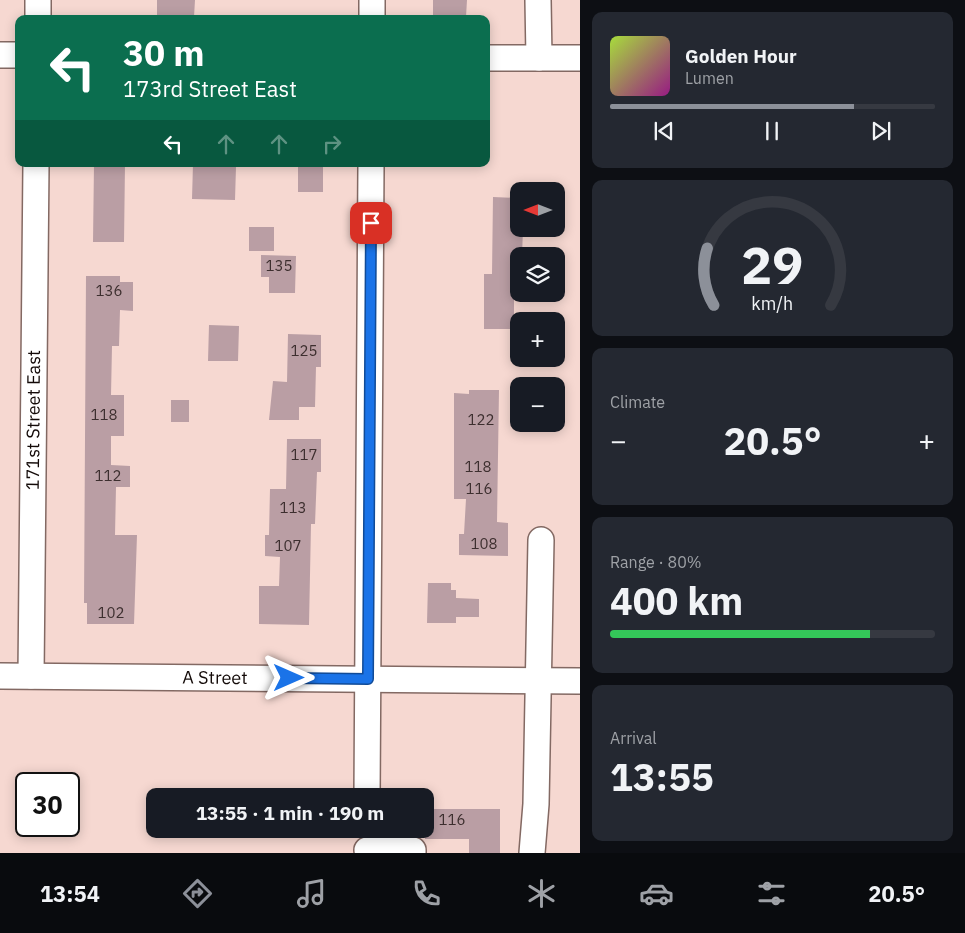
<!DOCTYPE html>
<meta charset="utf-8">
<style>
body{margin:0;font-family:"IBM Plex Sans",sans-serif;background:#242831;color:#f1f3f6;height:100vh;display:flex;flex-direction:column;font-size:19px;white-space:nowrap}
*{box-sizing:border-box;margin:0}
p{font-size:16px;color:#9ea1a6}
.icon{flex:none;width:28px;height:28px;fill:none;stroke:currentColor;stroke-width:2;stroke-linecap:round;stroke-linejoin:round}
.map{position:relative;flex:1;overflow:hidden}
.drawer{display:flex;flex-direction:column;gap:12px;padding:12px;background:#0d0f14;width:385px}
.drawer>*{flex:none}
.banner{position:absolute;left:15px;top:15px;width:475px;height:152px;border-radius:10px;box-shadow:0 2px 12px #0003;background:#0b6e4f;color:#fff;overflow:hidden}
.needle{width:32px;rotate:270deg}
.controls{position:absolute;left:510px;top:182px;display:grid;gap:10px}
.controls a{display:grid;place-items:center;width:55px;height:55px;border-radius:10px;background:#171b24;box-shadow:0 2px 12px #0003;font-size:25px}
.speed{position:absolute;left:15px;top:772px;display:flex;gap:10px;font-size:25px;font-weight:700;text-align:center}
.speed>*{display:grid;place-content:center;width:65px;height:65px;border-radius:50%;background:#171b24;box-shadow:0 2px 12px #0003;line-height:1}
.speed .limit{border:2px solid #111;border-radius:8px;background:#fff;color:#111}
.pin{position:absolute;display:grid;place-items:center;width:42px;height:42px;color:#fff;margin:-21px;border-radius:10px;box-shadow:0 2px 8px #0006}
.me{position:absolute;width:55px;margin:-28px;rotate:90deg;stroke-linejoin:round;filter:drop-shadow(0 0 4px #0008)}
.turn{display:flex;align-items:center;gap:18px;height:105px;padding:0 25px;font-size:22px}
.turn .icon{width:65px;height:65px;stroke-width:2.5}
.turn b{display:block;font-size:35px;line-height:42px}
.lanes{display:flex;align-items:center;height:48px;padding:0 25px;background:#0003;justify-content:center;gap:25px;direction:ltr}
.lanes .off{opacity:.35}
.big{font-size:38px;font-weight:700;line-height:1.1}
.drawer .widget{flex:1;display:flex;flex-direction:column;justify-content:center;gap:8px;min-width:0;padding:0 18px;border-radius:10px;background:#242831}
.drawer .dial{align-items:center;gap:0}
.dial svg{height:130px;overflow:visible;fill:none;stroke:#363941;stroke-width:7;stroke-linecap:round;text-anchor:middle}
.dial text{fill:#f1f3f6;stroke:none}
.song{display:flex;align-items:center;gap:15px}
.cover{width:60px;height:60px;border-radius:8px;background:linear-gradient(135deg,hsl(80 70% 55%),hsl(310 70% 35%))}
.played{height:5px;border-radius:2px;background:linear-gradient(90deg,#8c9099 75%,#363941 75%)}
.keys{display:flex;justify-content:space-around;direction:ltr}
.heat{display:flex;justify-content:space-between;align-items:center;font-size:28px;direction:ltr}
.charge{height:8px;border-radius:4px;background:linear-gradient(90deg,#34c759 80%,#363941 0)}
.trip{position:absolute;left:146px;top:788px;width:288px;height:50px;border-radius:10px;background:#171b24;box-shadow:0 2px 12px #0003;font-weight:700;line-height:50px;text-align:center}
.menu{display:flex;height:80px;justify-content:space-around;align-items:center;background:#090b0e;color:#9ea1a6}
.menu .icon{width:35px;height:35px}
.menu .active{color:#8c9099}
.menu b{font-size:22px;color:#f1f3f6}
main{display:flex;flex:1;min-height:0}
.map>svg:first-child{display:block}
</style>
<main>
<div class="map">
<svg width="580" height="853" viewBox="0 0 580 853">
<rect width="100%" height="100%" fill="#f6d8d1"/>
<!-- building -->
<path fill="#ba9ea4" d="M157,0H195L194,17H157Z
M433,0H467L466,17H433Z
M94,164H125L124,242H93Z
M193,164H223V167H236L235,200L192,199Z
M298,164H323V192H298Z
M493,197L519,198V229H523L522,256H519V294H514V329H484V274H492Z
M249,227H274V251H249Z
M261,255L296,256L295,293H269V277H261Z
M86,276H120V282H133V311L120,310L119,346H112L111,395H124V436H111V465L130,466V487H116L115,535H137L134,624H87V603H84Z
M209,325L239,326L238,361H208Z
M288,334L321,335V367H316L315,407H299V420H269L273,381L287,382Z
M469,390H499L497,522L508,523V556L459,555V534H464L466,499H454V393L469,394Z
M171,400H189V422H171Z
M287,439H321V472H317L315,524H311L309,625L259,624V586H279L280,557L265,556V535H269L270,489H286Z
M428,583H451V590H456V598L479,599V617H456V623H427Z
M425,809H500V853H469V839H425Z"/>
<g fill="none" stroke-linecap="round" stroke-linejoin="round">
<defs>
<g id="minor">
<path d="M538,0L539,58"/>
<path d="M38,19V0"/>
<path d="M372,19V0"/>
<path d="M0,55H19"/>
<path d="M486,58H580"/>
<path id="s1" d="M0,676L580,681"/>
<path id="s2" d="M31,676L36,164"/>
<path d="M367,796L371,164"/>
<path d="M367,850H413V853"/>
<path d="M532,853L536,804L541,540"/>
</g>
</defs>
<!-- minor casing -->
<use href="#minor" stroke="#836963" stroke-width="28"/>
<!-- minor -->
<use href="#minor" stroke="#fff" stroke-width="25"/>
</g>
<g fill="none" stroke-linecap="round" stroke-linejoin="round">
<defs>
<path id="route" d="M289,678L368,679L371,223"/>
</defs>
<!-- route casing -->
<use href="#route" stroke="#114b97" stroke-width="12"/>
<!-- route -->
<use href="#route" stroke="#1a73e8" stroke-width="9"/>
</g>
<g text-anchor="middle" stroke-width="4.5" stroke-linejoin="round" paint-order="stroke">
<!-- number labels -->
<g font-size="15" fill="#3d2f2f">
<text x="279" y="271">135</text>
<text x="109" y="296">136</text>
<text x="304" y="356">125</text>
<text x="104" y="420">118</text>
<text x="481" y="425">122</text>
<text x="304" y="460">117</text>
<text x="478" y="472">118</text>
<text x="108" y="481">112</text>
<text x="479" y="494">116</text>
<text x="293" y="513">113</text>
<text x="484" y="549">108</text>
<text x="288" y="551">107</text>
<text x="111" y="618">102</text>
<text x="452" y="825">116</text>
</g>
<!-- street labels -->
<g font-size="18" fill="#130a08" stroke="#ffe7e1">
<text dy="6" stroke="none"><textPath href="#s2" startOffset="256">171st Street East</textPath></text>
<text dy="6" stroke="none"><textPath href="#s1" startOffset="215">A Street</textPath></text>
</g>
</g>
</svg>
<div class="controls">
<a><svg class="needle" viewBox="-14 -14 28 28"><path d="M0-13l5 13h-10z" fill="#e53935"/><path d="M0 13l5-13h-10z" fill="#9ea1a6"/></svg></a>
<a><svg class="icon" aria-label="layers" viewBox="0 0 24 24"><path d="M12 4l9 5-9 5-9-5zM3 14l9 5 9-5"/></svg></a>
<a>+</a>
<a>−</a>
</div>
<div class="speed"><div class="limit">30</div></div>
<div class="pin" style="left:371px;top:223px;background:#d93025"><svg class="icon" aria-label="arrive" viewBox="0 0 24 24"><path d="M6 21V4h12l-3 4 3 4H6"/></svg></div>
<svg class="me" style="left:289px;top:678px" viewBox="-20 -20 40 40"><path d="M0-17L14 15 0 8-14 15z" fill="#1a73e8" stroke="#fff" stroke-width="4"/></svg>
<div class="trip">13:55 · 1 min · 190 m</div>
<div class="banner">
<div class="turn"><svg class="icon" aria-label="left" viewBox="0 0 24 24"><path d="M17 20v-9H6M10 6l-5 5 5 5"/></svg><div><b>30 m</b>173rd Street East</div></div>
<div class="lanes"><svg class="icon" aria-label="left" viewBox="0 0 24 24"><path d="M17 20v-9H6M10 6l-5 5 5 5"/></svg><svg class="icon off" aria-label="ahead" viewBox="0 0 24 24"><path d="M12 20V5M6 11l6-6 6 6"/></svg><svg class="icon off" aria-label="ahead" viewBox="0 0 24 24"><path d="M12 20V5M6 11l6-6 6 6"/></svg><svg class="icon off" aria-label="right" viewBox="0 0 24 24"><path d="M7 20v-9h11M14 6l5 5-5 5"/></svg></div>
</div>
</div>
<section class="drawer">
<div class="widget">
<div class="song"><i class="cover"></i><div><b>Golden Hour</b><p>Lumen</p></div></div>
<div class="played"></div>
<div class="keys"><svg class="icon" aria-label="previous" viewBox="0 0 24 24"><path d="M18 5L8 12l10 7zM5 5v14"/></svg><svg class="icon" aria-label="pause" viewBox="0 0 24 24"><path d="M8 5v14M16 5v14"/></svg><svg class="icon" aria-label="next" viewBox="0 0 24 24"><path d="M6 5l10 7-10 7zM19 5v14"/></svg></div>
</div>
<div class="widget dial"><svg viewBox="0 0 100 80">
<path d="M14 69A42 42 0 1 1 86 69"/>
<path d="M14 69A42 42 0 0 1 10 34" stroke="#8c9099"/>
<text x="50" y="56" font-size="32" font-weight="700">29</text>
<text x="50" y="72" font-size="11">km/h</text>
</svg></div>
<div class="widget"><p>Climate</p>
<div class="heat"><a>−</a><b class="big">20.5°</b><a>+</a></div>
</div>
<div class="widget"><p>Range · 80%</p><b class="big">400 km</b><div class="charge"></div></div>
<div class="widget"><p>Arrival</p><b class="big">13:55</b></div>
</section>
</main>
<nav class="menu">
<b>13:54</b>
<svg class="icon active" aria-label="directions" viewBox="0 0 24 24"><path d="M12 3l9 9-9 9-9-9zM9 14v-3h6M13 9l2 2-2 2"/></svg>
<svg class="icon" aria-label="music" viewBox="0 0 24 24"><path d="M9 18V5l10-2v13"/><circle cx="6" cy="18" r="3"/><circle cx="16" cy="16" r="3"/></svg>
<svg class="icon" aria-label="phone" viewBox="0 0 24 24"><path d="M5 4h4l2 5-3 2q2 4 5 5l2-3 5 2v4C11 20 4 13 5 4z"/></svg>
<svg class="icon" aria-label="climate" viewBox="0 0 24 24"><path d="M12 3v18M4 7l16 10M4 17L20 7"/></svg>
<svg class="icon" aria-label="car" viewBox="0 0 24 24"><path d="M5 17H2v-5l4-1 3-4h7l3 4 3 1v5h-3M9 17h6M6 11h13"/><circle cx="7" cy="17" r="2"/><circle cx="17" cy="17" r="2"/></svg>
<svg class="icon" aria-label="filters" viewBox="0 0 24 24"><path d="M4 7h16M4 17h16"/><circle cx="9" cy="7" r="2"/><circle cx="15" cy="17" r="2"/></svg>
<b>20.5°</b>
</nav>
